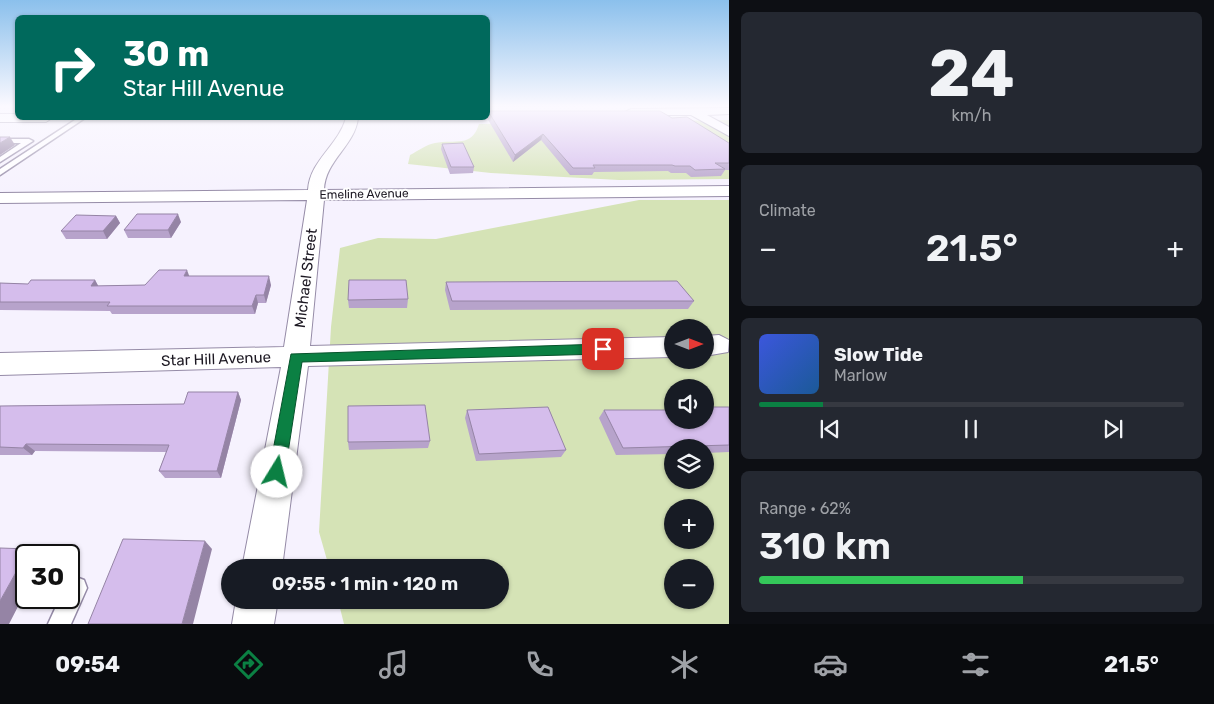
<!DOCTYPE html>
<meta charset="utf-8">
<style>
body{margin:0;font-family:Rubik,sans-serif;background:#242831;color:#f1f3f6;height:100vh;display:flex;flex-direction:column;font-size:19px;white-space:nowrap}
*{box-sizing:border-box;margin:0}
p{font-size:16px;color:#9ea1a6}
.icon{flex:none;width:28px;height:28px;fill:none;stroke:currentColor;stroke-width:2;stroke-linecap:round;stroke-linejoin:round}
.map{position:relative;flex:1;overflow:hidden}
.panel{display:flex;flex-direction:column;gap:12px;padding:12px;background:#0d0f14;width:485px}
.panel>*{flex:none}
.hud{position:absolute;left:15px;top:15px;width:475px;height:105px;border-radius:8px;box-shadow:0 1px 4px #0004;background:#00695c;color:#fff;overflow:hidden}
.needle{width:32px;rotate:90deg}
.controls{position:absolute;left:664px;top:319px;display:grid;gap:10px}
.controls a{display:grid;place-items:center;width:50px;height:50px;border-radius:50%;background:#171b24;box-shadow:0 1px 4px #0004;font-size:25px}
.speed{position:absolute;left:15px;top:544px;display:flex;gap:10px;font-size:25px;font-weight:700;text-align:center}
.speed>*{display:grid;place-content:center;width:65px;height:65px;border-radius:50%;background:#171b24;box-shadow:0 1px 4px #0004;line-height:1}
.speed .limit{border:2px solid #111;border-radius:8px;background:#fff;color:#111}
.pin{position:absolute;display:grid;place-items:center;width:42px;height:42px;color:#fff;margin:-21px;border-radius:10px;box-shadow:0 2px 8px #0006}
.me{position:absolute;width:55px;margin:-28px;rotate:9deg;stroke-linejoin:round;filter:drop-shadow(0 0 4px #0008)}
.turn{display:flex;align-items:center;gap:18px;height:105px;padding:0 25px;font-size:22px}
.turn .icon{width:65px;height:65px;stroke-width:2.5}
.turn b{display:block;font-size:35px;line-height:42px}
.big{font-size:38px;font-weight:600;line-height:1.1}
.panel .tile{flex:1;display:flex;flex-direction:column;justify-content:center;gap:8px;min-width:0;padding:0 18px;border-radius:8px;background:#242831}
.panel .dial{align-items:center;gap:0}
.dial b{font-size:65px;line-height:1}
.song{display:flex;align-items:center;gap:15px}
.cover{width:60px;height:60px;border-radius:8px;background:linear-gradient(135deg,hsl(230 70% 55%),hsl(210 70% 35%))}
.played{height:5px;border-radius:2px;background:linear-gradient(90deg,#0b8043 15%,#363941 15%)}
.keys{display:flex;justify-content:space-around;direction:ltr}
.heat{display:flex;justify-content:space-between;align-items:center;font-size:28px;direction:ltr}
.charge{height:8px;border-radius:4px;background:linear-gradient(90deg,#34c759 62%,#363941 0)}
.trip{position:absolute;left:221px;top:559px;width:288px;height:50px;border-radius:25px;background:#171b24;box-shadow:0 1px 4px #0004;font-weight:600;line-height:50px;text-align:center}
.dock{display:flex;height:80px;justify-content:space-around;align-items:center;background:#090b0e;color:#9ea1a6}
.dock .icon{width:35px;height:35px}
.dock .on{color:#0b8043}
.dock b{font-size:22px;color:#f1f3f6}
main{display:flex;flex:1;min-height:0}
.map>svg:first-child{display:block}
</style>
<main>
<div class="map">
<svg width="729" height="624" viewBox="0 0 729 624">
<rect width="100%" height="100%" fill="#f6f2fe"/>
<!-- green -->
<path fill="#d5e3b6" fill-rule="evenodd" d="M729,120V179L619,180L491,173L408,164L410,155C418,151 427,144 435,143C455,139 472,148 479,124Z
M639,200H729V624H344L338,600H500V568L329,567L319,532L331,327L340,248L378,238L436,239ZM672,328H705V360H672ZM672,388H705V420H672ZM672,448H705V480H672ZM672,508H705V540H672ZM672,568H705V600H672Z"/>
<g fill="none" stroke-linecap="round" stroke-linejoin="round">
<defs>
<path id="lane" d="M78,118H85L0,175V169Z
M0,139H29L33,141L0,162V157L21,143H0Z
M76,577L84,580L87,588L71,624H48L60,598H69V580Z"/>
<path id="street" d="M729,108V114L707,115L729,127V136L691,115H631L625,112L631,109Z
M0,114H18V118H52L46,122H0Z
M346,118H358C355,146 325,160 324,190L729,186V196L324,200L310,346L672,337V357L308,366L282,568H242L281,367L0,375V353L284,347L307,200L0,203V193L308,190C310,160 338,146 346,118Z
M719,335L729,340L728,352L705,356V336Z
M236,600H278L274,624H232Z"/>
</defs>
<!-- lane casing -->
<use href="#lane" stroke="#958ba7" stroke-width="3"/>
<!-- street casing -->
<use href="#street" stroke="#958ba7" stroke-width="2"/>
<!-- lane -->
<use href="#lane" fill="#fff" fill-rule="evenodd"/>
<!-- street -->
<use href="#street" fill="#fff" fill-rule="evenodd"/>
</g>
<!-- wall -->
<path fill="#b7a3cb" d="M488,106H640L488,107V112Z
M488,111L672,118L729,143V170H725L721,176L691,177L686,173H671L668,171L594,172L592,175H570L541,140L513,162L487,118H488Z
M442,144L474,167L473,173L450,174L441,149Z
M116,216L120,223L107,239H66L61,231Z
M181,222L171,238H128L124,230Z
M189,276L271,285L266,303H258L255,314H112L110,311L0,310V283L28,284L95,280L98,286L145,285Z
M446,282L694,301L688,309L450,310L445,290Z
M408,299L407,308H349L348,300Z
M238,392L241,400L221,478H165L159,471L166,452L35,451L32,455H0V406L184,404Z
M706,407H729V452L705,453V448H672V454L616,455L599,418L604,410L705,420V408Z
M467,410L566,450L561,457L476,461L465,418Z
M430,441L428,448L349,450L348,442Z"/>
<!-- shaded-wall -->
<path fill="#9584a5" d="M543,134L541,140L513,162L515,155Z
M10,137L15,145L0,155V143Z
M178,214L181,222L171,238L168,230Z
M116,216L120,223L107,239L103,231Z
M187,270L190,278L184,276Z
M269,276L271,285L266,303L264,295Z
M95,280L100,289L91,286Z
M256,295L258,303L255,314L252,306Z
M238,392L241,400L221,478L217,471Z
M26,444L35,451L32,455L23,448Z
M205,541L212,549L193,624H182Z
M29,549L39,555H26V591L9,624H0V601Z"/>
<!-- building -->
<path fill="#d5bdec" stroke="#9584a5" d="M488,111H660L672,118L687,117L729,143V163H715L725,169L695,170L690,166H675L672,165H593L595,168H573L543,134L515,155Z
M0,137H10L0,143Z
M463,143L474,167H451L442,144Z
M137,214H178L168,230H124Z
M76,215L116,216L103,231H61Z
M159,270H187L184,276H269L264,295H256L252,306H107L110,302H0V283L28,284L31,280H95L91,286L145,285Z
M349,280H406L408,299L348,300Z
M677,281L694,301H452L446,282Z
M188,392H238L217,471H159L169,445L26,444L23,448L0,447V406L184,404Z
M425,405L430,441L348,442V406Z
M548,407L566,450L479,454L467,410Z
M706,407H729V445L623,448L604,410H672V420H705V409H708Z
M123,539L205,541L182,624H88Z
M0,548L29,549L0,601Z"/>
<!-- sky -->
<linearGradient id="sky" x2="0" y2="1"><stop stop-color="#8bc0ec"/><stop offset="0.55" stop-color="#fbf9ff"/><stop offset="1" stop-color="#fbf9ff" stop-opacity="0"/></linearGradient>
<rect width="729" height="193" fill="url(#sky)"/>
<!-- route -->
<path fill="#0b8043" stroke="#07532c" d="M603,344L607,346L609,349L607,352L603,354L302,362L285,472L283,477L277,480L272,477L269,472L291,354Z"/>
<g text-anchor="middle" stroke-width="4" stroke-linejoin="round" paint-order="stroke">
<!-- far-street labels -->
<g font-size="12" fill="#1c1822" stroke="#fff">
<text transform="translate(364 194) rotate(-1)" y="4">Emeline Avenue</text>
</g>
<!-- street labels -->
<g font-size="15" fill="#1c1822" stroke="#fff">
<text transform="translate(306 278) rotate(-83)" y="5">Michael Street</text>
<text transform="translate(216 359) rotate(-2)" y="5">Star Hill Avenue</text>
</g>
</g>
</svg>
<div class="controls">
<a><svg class="needle" viewBox="-14 -14 28 28"><path d="M0-13l5 13h-10z" fill="#e53935"/><path d="M0 13l5-13h-10z" fill="#9ea1a6"/></svg></a>
<a><svg class="icon" aria-label="sound" viewBox="0 0 24 24"><path d="M4 9h4l5-4v14l-5-4H4zM17 9q2 3 0 6"/></svg></a>
<a><svg class="icon" aria-label="layers" viewBox="0 0 24 24"><path d="M12 4l9 5-9 5-9-5zM3 14l9 5 9-5"/></svg></a>
<a>+</a>
<a>−</a>
</div>
<div class="speed"><div class="limit">30</div></div>
<div class="pin" style="left:603px;top:349px;background:#d93025"><svg class="icon" aria-label="arrive" viewBox="0 0 24 24"><path d="M6 21V4h12l-3 4 3 4H6"/></svg></div>
<svg class="me" style="left:277px;top:472px" viewBox="-20 -20 40 40"><circle r="19" fill="#fff"/><path d="M0-13L10 11 0 6-10 11z" fill="#0b8043"/></svg>
<div class="trip">09:55 · 1 min · 120 m</div>
<div class="hud">
<div class="turn"><svg class="icon" aria-label="right" viewBox="0 0 24 24"><path d="M7 20v-9h11M14 6l5 5-5 5"/></svg><div><b>30 m</b>Star Hill Avenue</div></div>
</div>
</div>
<section class="panel">
<div class="tile dial"><b>24</b><p>km/h</p></div>
<div class="tile"><p>Climate</p>
<div class="heat"><a>−</a><b class="big">21.5°</b><a>+</a></div>
</div>
<div class="tile">
<div class="song"><i class="cover"></i><div><b>Slow Tide</b><p>Marlow</p></div></div>
<div class="played"></div>
<div class="keys"><svg class="icon" aria-label="previous" viewBox="0 0 24 24"><path d="M18 5L8 12l10 7zM5 5v14"/></svg><svg class="icon" aria-label="pause" viewBox="0 0 24 24"><path d="M8 5v14M16 5v14"/></svg><svg class="icon" aria-label="next" viewBox="0 0 24 24"><path d="M6 5l10 7-10 7zM19 5v14"/></svg></div>
</div>
<div class="tile"><p>Range · 62%</p><b class="big">310 km</b><div class="charge"></div></div>
</section>
</main>
<nav class="dock">
<b>09:54</b>
<svg class="icon on" aria-label="directions" viewBox="0 0 24 24"><path d="M12 3l9 9-9 9-9-9zM9 14v-3h6M13 9l2 2-2 2"/></svg>
<svg class="icon" aria-label="music" viewBox="0 0 24 24"><path d="M9 18V5l10-2v13"/><circle cx="6" cy="18" r="3"/><circle cx="16" cy="16" r="3"/></svg>
<svg class="icon" aria-label="phone" viewBox="0 0 24 24"><path d="M5 4h4l2 5-3 2q2 4 5 5l2-3 5 2v4C11 20 4 13 5 4z"/></svg>
<svg class="icon" aria-label="climate" viewBox="0 0 24 24"><path d="M12 3v18M4 7l16 10M4 17L20 7"/></svg>
<svg class="icon" aria-label="car" viewBox="0 0 24 24"><path d="M5 17H2v-5l4-1 3-4h7l3 4 3 1v5h-3M9 17h6M6 11h13"/><circle cx="7" cy="17" r="2"/><circle cx="17" cy="17" r="2"/></svg>
<svg class="icon" aria-label="filters" viewBox="0 0 24 24"><path d="M4 7h16M4 17h16"/><circle cx="9" cy="7" r="2"/><circle cx="15" cy="17" r="2"/></svg>
<b>21.5°</b>
</nav>
